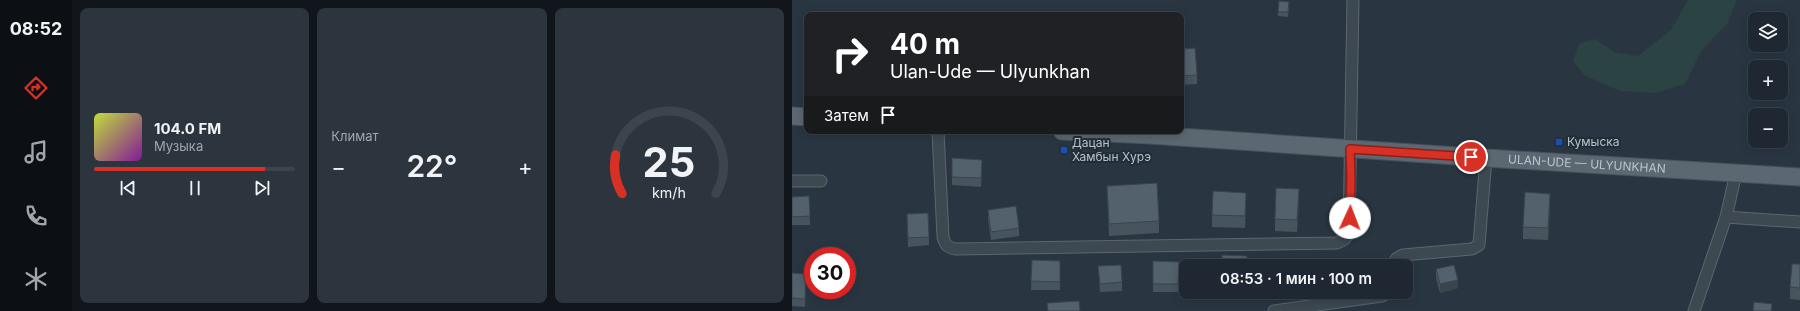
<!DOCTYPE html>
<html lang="ru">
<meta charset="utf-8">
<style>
body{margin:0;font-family:Inter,sans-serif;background:#2c343e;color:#f1f3f6;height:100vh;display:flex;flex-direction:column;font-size:15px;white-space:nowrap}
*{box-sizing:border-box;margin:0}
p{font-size:13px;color:#a1a6ac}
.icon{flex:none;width:22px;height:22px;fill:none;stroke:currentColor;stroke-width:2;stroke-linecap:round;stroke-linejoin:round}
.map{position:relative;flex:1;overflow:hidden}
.side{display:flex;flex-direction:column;gap:8px;padding:8px;background:#11161c;width:720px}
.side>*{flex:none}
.hud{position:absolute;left:12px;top:12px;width:380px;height:122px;border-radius:8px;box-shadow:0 2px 10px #0003,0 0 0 1px #3c444d;background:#202124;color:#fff;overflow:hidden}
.tools{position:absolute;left:956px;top:12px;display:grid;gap:8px}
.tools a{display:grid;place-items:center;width:40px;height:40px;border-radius:8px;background:#1f2832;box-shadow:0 2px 10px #0003,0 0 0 1px #3c444d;font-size:20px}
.speed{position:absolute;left:12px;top:247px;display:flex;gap:8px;font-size:20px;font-weight:700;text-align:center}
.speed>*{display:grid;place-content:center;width:52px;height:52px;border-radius:50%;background:#1f2832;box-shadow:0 2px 10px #0003,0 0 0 1px #3c444d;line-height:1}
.speed .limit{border:6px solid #d22;background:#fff;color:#111}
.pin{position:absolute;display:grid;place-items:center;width:34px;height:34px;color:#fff;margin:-17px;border:2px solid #fff;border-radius:50%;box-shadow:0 1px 4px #0007}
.me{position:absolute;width:44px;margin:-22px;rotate:2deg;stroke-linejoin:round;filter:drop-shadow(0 0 3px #0008)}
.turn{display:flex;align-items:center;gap:14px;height:84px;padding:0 20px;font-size:18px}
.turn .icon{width:52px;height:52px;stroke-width:2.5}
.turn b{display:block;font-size:28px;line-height:34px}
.then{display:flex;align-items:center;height:38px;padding:0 20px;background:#0003;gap:8px;font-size:15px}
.big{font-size:30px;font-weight:600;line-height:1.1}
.side .card{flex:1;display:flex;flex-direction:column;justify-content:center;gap:6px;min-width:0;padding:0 14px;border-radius:8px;background:#2c343e}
.side .dial{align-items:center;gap:0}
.dial svg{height:104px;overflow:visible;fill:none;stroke:#3c444d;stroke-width:7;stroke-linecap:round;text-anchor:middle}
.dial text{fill:#f1f3f6;stroke:none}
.song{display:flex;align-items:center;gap:12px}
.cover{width:48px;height:48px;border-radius:6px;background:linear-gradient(135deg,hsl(70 70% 55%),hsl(290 70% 35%))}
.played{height:4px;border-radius:2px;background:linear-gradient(90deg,#d93025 85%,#3c444d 85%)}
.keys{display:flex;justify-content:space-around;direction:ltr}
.heat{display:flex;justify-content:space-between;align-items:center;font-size:22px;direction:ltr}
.side .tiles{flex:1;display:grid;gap:8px;grid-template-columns:repeat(3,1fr)}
.trip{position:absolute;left:387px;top:259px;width:234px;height:40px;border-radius:8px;background:#1f2832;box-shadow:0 2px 10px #0003,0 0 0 1px #3c444d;font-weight:600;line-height:40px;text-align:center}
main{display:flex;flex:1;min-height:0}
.tab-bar{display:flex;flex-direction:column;width:72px;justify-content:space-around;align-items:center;background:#0c1014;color:#a1a6ac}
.tab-bar .icon{width:28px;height:28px}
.tab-bar .active{color:#d93025}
.tab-bar b{font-size:18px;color:#f1f3f6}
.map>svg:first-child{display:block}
</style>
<main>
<nav class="tab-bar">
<b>08:52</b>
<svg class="icon active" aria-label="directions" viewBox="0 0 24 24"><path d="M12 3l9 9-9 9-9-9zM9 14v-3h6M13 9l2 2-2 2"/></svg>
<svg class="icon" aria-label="music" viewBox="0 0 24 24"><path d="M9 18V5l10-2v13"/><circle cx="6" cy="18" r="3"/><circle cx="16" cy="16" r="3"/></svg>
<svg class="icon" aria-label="phone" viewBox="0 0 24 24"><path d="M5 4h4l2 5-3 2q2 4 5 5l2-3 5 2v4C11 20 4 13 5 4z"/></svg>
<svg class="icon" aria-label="climate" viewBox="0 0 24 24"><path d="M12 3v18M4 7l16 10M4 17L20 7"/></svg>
</nav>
<section class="side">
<div class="tiles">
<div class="card">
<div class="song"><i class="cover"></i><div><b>104.0 FM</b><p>Музыка</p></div></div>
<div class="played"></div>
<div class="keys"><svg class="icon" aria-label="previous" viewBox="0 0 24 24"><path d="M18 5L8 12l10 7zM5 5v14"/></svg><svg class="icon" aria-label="pause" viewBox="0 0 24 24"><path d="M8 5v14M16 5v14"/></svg><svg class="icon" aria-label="next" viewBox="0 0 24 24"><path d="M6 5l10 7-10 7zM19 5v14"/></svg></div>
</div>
<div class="card"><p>Климат</p>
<div class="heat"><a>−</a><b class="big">22°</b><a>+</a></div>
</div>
<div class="card dial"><svg viewBox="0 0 100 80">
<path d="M14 69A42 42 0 1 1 86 69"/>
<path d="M14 69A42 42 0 0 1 9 39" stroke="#d93025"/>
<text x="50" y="56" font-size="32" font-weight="700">25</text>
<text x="50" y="72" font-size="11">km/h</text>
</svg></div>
</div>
</section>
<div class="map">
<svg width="1008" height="311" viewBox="0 0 1008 311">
<rect width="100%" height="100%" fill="#293642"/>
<!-- green -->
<path fill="#2b4342" d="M896,0H945L935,24L909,51L893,84L864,93L828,91L792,75L781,61L787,44L803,39L822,52L846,56L879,30Z"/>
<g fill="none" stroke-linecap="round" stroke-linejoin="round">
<defs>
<path id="minor" d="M146,131L151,237C153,245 156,248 164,249L544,243C552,241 555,238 557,231L561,0
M944,173L934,217L1008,222
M0,181H29
M602,266L604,259L611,255L680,249L687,245L694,158
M482,311L590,296L597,292
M902,311L934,217"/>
<g id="primary">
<path d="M0,116L15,117"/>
<path id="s1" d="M270,131L358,135L694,158L1008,177"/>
</g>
</defs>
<!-- minor casing -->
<use href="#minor" stroke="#5b666f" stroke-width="13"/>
<!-- primary casing -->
<use href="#primary" stroke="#47515b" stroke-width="19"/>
<!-- minor -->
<use href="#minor" stroke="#3d4851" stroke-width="11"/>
<!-- primary -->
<use href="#primary" stroke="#5b6771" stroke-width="17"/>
</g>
<!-- wall -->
<path fill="#47535d" d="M497,7L496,17L486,16V12Z
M389,49L405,75V84L389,85Z
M190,168L189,187L160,185V177Z
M315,186L367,221V233L317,236Z
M17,196L18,225H0V197Z
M507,201L505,232L483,231V219Z
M454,205L453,228L420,227V215Z
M758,206L756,240L731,239V227Z
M196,210L227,228V236L199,240L196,219Z
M115,214L137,237V245L116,247Z
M240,260L268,261V290H239Z
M361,261L387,262L386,292H361Z
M1008,264V300L998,299V287Z
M306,266L330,282V291L308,292Z
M644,269L666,288L648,293L644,278Z
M0,273L14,282L13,307L0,306Z
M547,292H562L548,295Z"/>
<!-- shaded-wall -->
<path fill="#39444c" d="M507,189V201L505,232V220Z
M454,193V205L453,228V216Z
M758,194V206L756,240V228Z
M666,280V288L648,293V284Z"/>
<!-- building -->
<path fill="#52616c" stroke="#39444c" d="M487,1L497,2L496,12H486Z
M403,48L405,75L389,76V49Z
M160,158L190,160L189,178L160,177Z
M365,183L367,221L317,224L315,186Z
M484,188L507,189L505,220L483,219Z
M421,191L454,193L453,216L420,215Z
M733,192L758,194L756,228L731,227Z
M17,196L18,216L0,217V197Z
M224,206L227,228L199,232L196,210Z
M136,213L137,237L116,238L115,214Z
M430,255L455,256L454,266H430Z
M240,260L268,261V282L239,281Z
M361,261L387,262L386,284H361Z
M562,263L563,266H547Z
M1000,264H1008V288L998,287Z
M329,265L330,282L308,284L306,266Z
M662,265L666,280L648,284L644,269Z
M0,273L14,274L13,299L0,298Z
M287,301L288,311H256L255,303Z
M962,302L980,304L979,311H961Z"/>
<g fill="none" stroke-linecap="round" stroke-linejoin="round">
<defs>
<path id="route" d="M558,218L559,178L558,149L679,157"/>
</defs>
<!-- route casing -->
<use href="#route" stroke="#8d1f18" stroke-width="10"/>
<!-- route -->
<use href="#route" stroke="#d93025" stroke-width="7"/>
</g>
<!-- markers -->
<g fill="#1a4fb4" stroke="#222d37" stroke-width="1.5">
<rect x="763" y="138" width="8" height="8" rx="2"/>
<rect x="268" y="146" width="8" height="8" rx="2"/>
</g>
<g text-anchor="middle" stroke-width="4" stroke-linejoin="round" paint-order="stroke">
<!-- poi labels -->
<g font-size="12" fill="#bac3cb" stroke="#222d37" text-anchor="start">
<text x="775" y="146">Кумыска</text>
<text x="280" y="147">Дацан<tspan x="280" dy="14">Хамбын Хурэ</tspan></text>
</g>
<!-- street labels -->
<g font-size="12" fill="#bac3cb" stroke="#222d37">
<text dy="4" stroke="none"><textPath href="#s1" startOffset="526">ULAN-UDE — ULYUNKHAN</textPath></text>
</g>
</g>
</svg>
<div class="tools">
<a><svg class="icon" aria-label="layers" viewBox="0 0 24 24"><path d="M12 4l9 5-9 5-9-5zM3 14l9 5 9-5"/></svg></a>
<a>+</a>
<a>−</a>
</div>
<div class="speed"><div class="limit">30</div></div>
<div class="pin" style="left:679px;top:157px;background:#d93025"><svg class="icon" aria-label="arrive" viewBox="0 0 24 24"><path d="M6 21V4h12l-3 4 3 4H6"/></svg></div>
<svg class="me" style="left:558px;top:218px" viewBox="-20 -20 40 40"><circle r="19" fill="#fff"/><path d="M0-13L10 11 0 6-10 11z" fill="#d93025"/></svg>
<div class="trip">08:53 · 1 мин · 100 m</div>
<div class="hud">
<div class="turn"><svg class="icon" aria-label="right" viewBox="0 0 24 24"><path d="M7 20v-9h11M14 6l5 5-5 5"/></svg><div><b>40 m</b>Ulan-Ude — Ulyunkhan</div></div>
<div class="then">Затем<svg class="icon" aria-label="arrive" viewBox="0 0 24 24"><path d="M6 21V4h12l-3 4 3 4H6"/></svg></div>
</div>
</div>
</main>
